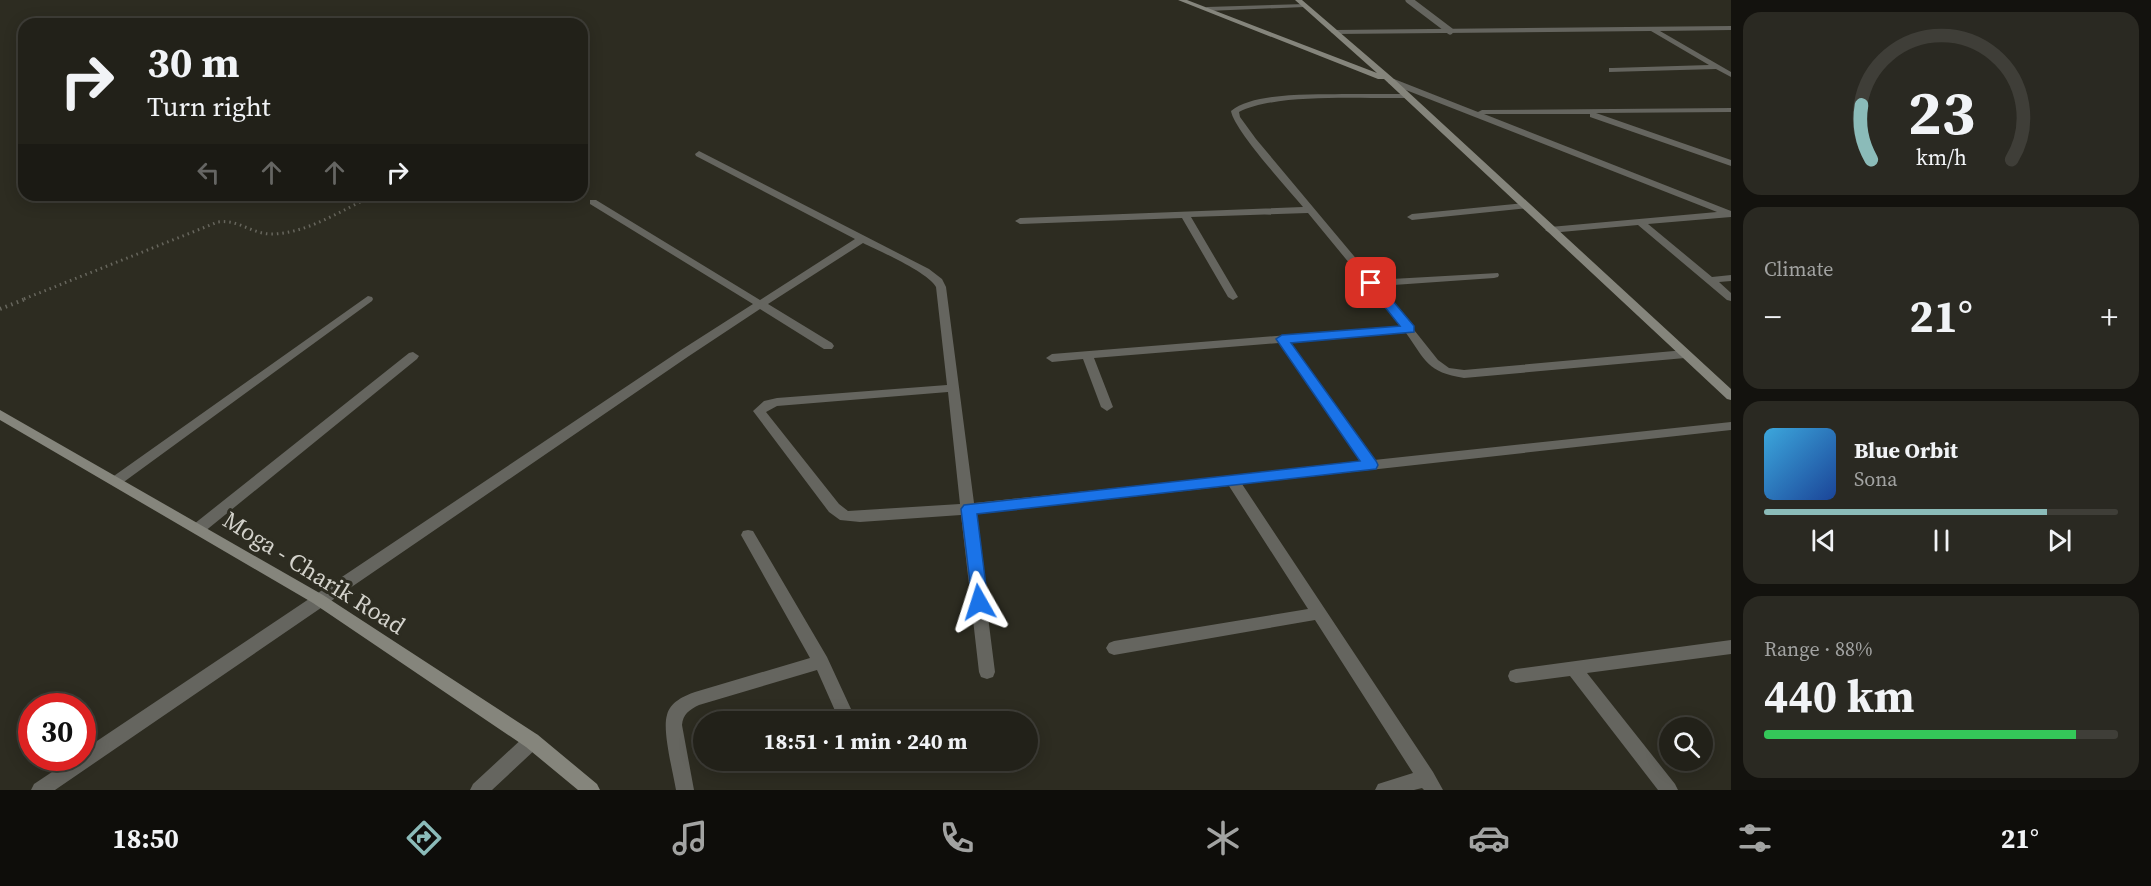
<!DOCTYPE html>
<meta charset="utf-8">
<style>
body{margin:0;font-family:"Source Serif 4",serif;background:#2a2922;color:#f1f3f6;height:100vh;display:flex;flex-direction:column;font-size:22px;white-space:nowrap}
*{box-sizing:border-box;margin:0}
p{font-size:20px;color:#a2a3a2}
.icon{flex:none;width:33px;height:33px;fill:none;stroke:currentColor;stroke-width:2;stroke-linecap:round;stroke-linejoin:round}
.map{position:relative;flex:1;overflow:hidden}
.sheet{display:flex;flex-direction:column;gap:12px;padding:12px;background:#13120e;width:420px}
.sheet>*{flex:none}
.guide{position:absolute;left:18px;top:18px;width:570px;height:183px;border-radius:18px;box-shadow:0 3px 15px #0003,0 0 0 2px #3f3e38;background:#222119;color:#f1f3f6;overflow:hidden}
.buttons{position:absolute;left:1659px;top:717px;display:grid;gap:12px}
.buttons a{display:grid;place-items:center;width:54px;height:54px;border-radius:50%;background:#222119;box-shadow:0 3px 15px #0003,0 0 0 2px #3f3e38;font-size:30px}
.speed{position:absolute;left:18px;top:693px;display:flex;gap:12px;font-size:30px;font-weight:700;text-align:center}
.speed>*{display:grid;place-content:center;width:78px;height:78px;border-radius:50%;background:#222119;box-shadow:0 3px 15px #0003,0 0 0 2px #3f3e38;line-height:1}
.speed .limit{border:9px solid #d22;background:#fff;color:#111}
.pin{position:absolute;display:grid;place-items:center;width:51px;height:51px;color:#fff;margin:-26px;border-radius:12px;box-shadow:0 3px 9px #0006}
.me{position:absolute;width:66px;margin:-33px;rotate:354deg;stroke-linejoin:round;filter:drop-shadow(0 0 4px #0008)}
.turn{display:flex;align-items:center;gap:21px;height:126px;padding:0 30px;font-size:27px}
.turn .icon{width:78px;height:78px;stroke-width:2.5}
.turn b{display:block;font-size:42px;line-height:51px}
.lanes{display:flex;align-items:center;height:57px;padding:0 30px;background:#0003;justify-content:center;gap:30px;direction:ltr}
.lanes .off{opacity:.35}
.big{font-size:45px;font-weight:700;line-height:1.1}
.sheet .card{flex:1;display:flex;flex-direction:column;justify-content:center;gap:9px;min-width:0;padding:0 21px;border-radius:18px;background:#2a2922}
.sheet .dial{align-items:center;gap:0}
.dial svg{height:156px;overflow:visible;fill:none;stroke:#3f3e38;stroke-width:7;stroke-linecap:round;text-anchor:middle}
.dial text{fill:#f1f3f6;stroke:none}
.song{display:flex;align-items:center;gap:18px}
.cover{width:72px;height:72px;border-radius:9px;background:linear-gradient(135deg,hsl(200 70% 55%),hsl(220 70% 35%))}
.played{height:6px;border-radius:3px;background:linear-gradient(90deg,#8bbbb9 80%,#3f3e38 80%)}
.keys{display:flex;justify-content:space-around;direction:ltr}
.heat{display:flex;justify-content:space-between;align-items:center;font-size:33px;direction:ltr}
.charge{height:9px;border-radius:4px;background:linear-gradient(90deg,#34c759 88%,#3f3e38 0)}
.trip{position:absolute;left:693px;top:711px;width:345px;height:60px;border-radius:30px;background:#222119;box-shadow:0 3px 15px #0003,0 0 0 2px #3f3e38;font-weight:700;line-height:60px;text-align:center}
.tabs{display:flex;height:96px;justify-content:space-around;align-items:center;background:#0e0d0a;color:#a2a3a2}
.tabs .icon{width:42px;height:42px}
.tabs .active{color:#8bbbb9}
.tabs b{font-size:27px;color:#f1f3f6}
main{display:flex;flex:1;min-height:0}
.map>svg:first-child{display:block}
</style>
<main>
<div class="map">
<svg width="1731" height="790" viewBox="0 0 1731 790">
<rect width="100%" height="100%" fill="#2d2c21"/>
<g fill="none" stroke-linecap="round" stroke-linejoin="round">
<!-- path-far1 -->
<path stroke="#67665d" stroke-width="3" stroke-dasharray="1.5 4" stroke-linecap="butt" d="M24,299L218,222C238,219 252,234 271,234C307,234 343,209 375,195"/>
<!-- path -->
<path stroke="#67665d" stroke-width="4" stroke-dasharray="1.5 4.5" stroke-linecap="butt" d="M0,309L28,298"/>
<!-- lane -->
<path stroke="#65655f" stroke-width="7" d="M1409,0L1450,31"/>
<!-- street -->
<path fill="#65655f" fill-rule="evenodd" d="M1306,4V6L1304,7L1207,11L1204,9L1207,7Z
M1731,26V30L1660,31L1731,72V77L1716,69L1609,72V68H1612L1709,65L1651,31L1334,34L1331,32L1334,30Z
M1388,79H1394L1478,112L1482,110L1731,108V112L1596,113L1731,160V166L1590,117V114H1484L1731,211V217L1648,224L1712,277L1731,275V281L1719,282L1731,293V301L1727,300L1638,225L1550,233L1545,230L1550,227L1717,212L1388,83Z
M1342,94H1405L1409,96L1405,98C1362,99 1276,93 1239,112L1240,117L1256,139L1374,280L1498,273L1499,275L1498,277L1494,278L1379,286L1438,360L1449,368L1464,370L1685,350L1691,354L1685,358L1464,378C1427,372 1426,361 1406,333L1290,342L1374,460L1731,422V430L1242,484L1433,772L1443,790H1424L1422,788L1414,790H1375L1378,784L1413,773L1315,620L1114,655L1109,653L1106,648L1109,643L1114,641L1308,609L1229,486L975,514L995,672L993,677L987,679L981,677L979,672L961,515L860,522L840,520L829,512L753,411L764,401L777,398L947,385L936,287C928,272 879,251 863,243L768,304L832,343L834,346L832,349H824L760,309L689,356L55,790H31L34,784L73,758H82V751L681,350L753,304L590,204V200H596L760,300L855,239L696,156L695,154L699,151L929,269L942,279L946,287L974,503L1361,462L1279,343L1094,358L1113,407L1107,411L1101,407L1083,359L1052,362L1046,358L1052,354L1401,326L1308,213L1191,217L1238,297L1233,300L1228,297L1182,218L1020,224L1015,221L1020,218L1303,207C1288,189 1234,130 1231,111C1254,92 1312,95 1342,94ZM948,392L960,504L848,511L839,504L766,412L777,406Z
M1525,203L1530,206L1528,208L1412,220L1407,217L1412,214Z
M368,296L372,297L373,299L372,301L121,484H111L109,481L111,478Z
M413,352L419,356L417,359L204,532L199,533L194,532L192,528L194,524L409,353Z
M748,530L753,531L827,657L857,722H840L817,670L699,705C689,710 683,714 682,725L694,790H676C673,772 662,730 667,715C670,702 684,696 695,692L810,658L741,535L743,531Z
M1731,640V654L1587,673L1675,784L1678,790H1658L1570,676L1516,683L1510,681L1508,676L1510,671L1516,669Z
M532,733L538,735L540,741L538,747L492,790H470L473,784L526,735Z"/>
<!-- secondary -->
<path fill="#85857c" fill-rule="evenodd" d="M1178,0H1187L1377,73L1295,0H1302L1394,79L1731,389V400L1727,399L1384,79H1378Z
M0,410L323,595L538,735L597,784L600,790H578L526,747L313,603L0,420Z"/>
</g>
<!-- route -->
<path fill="#1a73e8" stroke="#114b97" stroke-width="1.5" d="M1371,279L1376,281L1414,326V332L1291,343L1376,461L1378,465L1376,469L977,514L988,602L985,607H973L961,509L964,505L1360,461L1276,339L1282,335L1400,326L1366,283Z"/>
<g text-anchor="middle" stroke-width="6" stroke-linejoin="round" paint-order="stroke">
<!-- near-street labels -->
<g font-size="24" fill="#d3d2cb" stroke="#2d2c21">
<text transform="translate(314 573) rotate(32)" y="8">Moga - Charik Road</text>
</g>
</g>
</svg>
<div class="buttons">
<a><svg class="icon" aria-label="search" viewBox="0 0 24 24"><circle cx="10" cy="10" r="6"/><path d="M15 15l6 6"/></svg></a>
</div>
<div class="speed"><div class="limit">30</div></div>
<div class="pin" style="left:1371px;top:283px;background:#d93025"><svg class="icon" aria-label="arrive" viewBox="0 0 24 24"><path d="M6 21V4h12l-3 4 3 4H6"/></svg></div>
<svg class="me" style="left:979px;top:602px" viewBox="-20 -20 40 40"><path d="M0-17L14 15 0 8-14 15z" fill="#1a73e8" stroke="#fff" stroke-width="4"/></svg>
<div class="trip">18:51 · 1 min · 240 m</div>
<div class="guide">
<div class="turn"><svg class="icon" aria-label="right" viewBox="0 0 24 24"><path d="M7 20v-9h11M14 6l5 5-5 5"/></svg><div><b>30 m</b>Turn right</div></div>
<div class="lanes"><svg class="icon off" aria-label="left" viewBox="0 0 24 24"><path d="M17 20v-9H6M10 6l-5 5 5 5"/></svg><svg class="icon off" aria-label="ahead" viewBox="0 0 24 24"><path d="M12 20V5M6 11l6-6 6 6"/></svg><svg class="icon off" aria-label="ahead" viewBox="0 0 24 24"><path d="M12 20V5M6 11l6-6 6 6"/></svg><svg class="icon" aria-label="right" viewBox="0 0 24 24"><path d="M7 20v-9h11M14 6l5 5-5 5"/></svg></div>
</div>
</div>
<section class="sheet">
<div class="card dial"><svg viewBox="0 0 100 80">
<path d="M14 69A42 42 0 1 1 86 69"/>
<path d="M14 69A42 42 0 0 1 9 41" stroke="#8bbbb9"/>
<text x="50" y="56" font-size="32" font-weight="700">23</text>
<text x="50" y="72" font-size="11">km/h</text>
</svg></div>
<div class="card"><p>Climate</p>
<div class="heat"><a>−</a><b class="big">21°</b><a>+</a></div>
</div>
<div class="card">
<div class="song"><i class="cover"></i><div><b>Blue Orbit</b><p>Sona</p></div></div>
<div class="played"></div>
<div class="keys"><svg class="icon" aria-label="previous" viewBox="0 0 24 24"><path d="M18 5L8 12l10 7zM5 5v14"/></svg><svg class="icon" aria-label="pause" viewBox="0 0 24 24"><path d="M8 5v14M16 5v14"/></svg><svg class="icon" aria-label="next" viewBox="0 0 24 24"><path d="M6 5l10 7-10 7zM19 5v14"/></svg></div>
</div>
<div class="card"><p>Range · 88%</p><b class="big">440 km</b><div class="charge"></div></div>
</section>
</main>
<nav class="tabs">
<b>18:50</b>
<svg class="icon active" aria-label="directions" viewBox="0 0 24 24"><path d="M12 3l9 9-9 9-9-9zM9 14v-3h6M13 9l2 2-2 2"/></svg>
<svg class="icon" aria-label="music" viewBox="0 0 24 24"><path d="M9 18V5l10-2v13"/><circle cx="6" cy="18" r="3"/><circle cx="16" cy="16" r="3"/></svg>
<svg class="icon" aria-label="phone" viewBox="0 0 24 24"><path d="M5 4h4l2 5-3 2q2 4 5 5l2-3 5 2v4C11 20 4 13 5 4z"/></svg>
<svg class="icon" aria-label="climate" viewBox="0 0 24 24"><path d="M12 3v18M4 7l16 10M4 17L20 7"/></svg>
<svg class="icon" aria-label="car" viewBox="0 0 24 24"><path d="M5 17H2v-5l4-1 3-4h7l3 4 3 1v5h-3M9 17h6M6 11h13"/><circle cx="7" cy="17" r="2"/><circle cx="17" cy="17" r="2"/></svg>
<svg class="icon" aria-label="filters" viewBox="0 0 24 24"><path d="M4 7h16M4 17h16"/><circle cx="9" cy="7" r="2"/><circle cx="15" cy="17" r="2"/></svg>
<b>21°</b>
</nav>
